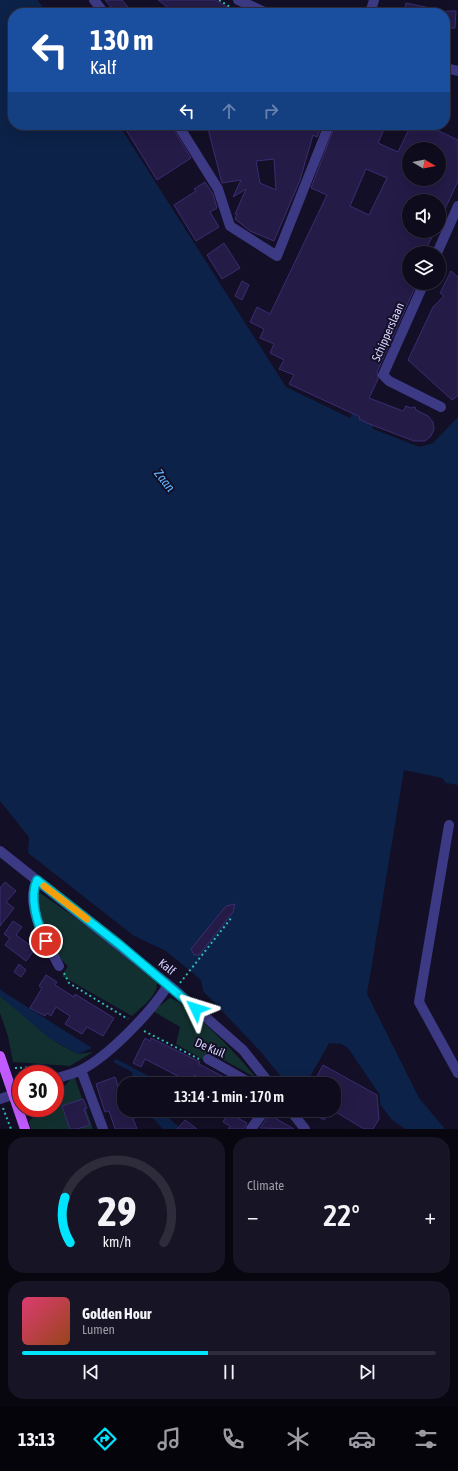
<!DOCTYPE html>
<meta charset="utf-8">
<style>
body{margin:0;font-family:"Asap Condensed",sans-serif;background:#171425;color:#f1f3f6;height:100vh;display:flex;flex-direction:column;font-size:15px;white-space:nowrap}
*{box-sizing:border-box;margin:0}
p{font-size:13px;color:#9b9ba3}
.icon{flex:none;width:22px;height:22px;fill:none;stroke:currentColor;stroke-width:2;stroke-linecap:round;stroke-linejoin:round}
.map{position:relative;height:1129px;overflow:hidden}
.details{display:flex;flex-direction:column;gap:8px;padding:8px;background:#08060f;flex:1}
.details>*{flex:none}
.top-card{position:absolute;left:8px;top:8px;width:442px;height:122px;border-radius:16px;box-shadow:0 4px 16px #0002,0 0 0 1px #2e2b3b;background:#1a4fa0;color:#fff;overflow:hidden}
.needle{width:26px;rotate:100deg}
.controls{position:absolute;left:402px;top:142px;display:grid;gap:8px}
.controls a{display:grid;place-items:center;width:44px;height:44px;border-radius:50%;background:#0e0b1c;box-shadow:0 4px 16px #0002,0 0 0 1px #2e2b3b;font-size:20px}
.speed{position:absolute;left:12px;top:1065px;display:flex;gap:8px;font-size:20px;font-weight:700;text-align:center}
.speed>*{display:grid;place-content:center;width:52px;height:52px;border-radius:50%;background:#0e0b1c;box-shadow:0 4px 16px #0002,0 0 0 1px #2e2b3b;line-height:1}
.speed .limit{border:6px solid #d22;background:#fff;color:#111}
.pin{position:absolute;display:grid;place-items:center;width:34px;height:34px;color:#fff;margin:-17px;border:2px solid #fff;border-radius:50%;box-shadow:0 1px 4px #0007}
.me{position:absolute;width:44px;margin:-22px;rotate:311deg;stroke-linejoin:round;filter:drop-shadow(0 0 3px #0008)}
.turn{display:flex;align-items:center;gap:14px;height:84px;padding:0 16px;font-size:18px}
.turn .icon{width:52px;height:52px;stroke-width:2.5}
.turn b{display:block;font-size:28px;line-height:34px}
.lanes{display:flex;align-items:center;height:38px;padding:0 16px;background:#0003;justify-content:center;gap:20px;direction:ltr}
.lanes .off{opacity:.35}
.big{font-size:30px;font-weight:600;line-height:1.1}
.details .tile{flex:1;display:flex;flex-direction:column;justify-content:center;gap:6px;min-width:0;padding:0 14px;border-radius:16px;background:#171425}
.details .dial{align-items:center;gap:0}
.dial svg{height:104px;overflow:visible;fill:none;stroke:#2e2b3b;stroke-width:7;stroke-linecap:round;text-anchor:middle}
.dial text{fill:#f1f3f6;stroke:none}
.song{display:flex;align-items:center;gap:12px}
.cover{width:48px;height:48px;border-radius:6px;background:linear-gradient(135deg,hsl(340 70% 55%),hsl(20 70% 35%))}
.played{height:4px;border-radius:2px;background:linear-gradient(90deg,#00e5ff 45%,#2e2b3b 45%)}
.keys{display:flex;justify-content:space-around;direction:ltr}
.heat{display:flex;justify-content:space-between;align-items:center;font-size:22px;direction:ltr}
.details .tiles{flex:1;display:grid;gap:8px;grid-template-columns:1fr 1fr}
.tile:last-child{grid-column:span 2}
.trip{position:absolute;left:117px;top:1077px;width:224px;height:40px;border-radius:16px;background:#0e0b1c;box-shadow:0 4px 16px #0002,0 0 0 1px #2e2b3b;font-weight:600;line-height:40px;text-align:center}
.menu{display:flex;height:64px;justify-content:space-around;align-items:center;background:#06040b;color:#9b9ba3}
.menu .icon{width:28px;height:28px}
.menu .on{color:#00e5ff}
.menu b{font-size:18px;color:#f1f3f6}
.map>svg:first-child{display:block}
</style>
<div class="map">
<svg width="458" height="1129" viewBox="0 0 458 1129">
<rect width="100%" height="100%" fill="#130f26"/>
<!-- green -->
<path fill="#12302f" d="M36,890L86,925L157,982C158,996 141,1007 132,1016L62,976L68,966C42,942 42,922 36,890Z
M0,996L59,1044L78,1054L93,1052L70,1066L13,1062L8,1036L0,1013Z
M170,998C188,1003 244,1061 256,1078L208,1051L204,1060L176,1044L180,1027L153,1011Z
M74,1076L93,1129H31L29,1122C34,1114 46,1108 55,1108C55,1097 66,1083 74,1076Z"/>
<!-- water -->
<path fill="#0c2248" d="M0,0H38L46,13H13V125H119L286,387L350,418L352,414L372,424L373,429L420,447L433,443L458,417V785L446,783L442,778L404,770L367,994L419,1098L445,1129H405L391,1119L380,1104V1095L348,1048L341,1044L329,1043L306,1084H287L260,1051L203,991L201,980L166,951L134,936L28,853L29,837L0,801Z
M0,989L2,991L92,1048L78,1054L49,1038L0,996Z
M116,1059L164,1084H134L132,1072L113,1062Z
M145,1110H172L169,1118L181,1129H163Z"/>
<!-- building -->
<path fill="#241b47" stroke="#3b2d73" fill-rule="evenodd" d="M105,0H122L133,13H116Z
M158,0H215L237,13H175Z
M406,3L435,9V13H404Z
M447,11H456L455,28H445V12Z
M123,125H171L191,158L157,180Z
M207,125H322L317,137L313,135L300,180L274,241L250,231L235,219L237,214H235L246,189L233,197L241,180L222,183ZM274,159L276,190L260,183L256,161Z
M335,125H386L378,143L398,152L411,125H426L458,140V181L439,222V201H409V231H435L424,253H409V283H417L377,372L378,379L369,398L403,411L406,406L411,408L415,407L416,410L428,416L433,422L434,429L431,436L425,441H414L367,423L359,419L360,417L289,384L294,375L279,369L284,360L270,353L274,344L260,338L264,329L250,322L257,307L270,314L327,195L311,188ZM409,149H439V179H409ZM366,169L387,178L369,215L350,206Z
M205,182L213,194L217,208L210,212L219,227L196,241L174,205L196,191L194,189Z
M224,243L240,268L222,279L207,255Z
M451,271L458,277V396L452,400L408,360L433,307L444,296L440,293Z
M242,281L249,285L242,300L235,296Z
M5,882L16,891L6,902L14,908L0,926V888Z
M235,904L233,912L199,955H194L191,949L226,906Z
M13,921L22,927L16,935L35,949L26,961L5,945L10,938L4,934Z
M19,964L26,970L21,977L14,972Z
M46,975L57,982L55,985L74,997L75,994L114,1018L103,1036L87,1027L82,1034L65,1024L70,1016L56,1007L51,1016L47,1013L45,1016L30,1008L42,988L39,986Z
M145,1038L150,1041L151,1038L200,1062L199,1064L226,1078L223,1084H213L194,1075L191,1083L145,1059L141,1067L133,1063Z
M323,1065L377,1095L379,1119L373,1129H364L334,1111V1084H313Z
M115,1077L124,1104V1110H130L137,1129H115L109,1111L105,1112L96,1084Z
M83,1099L87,1108L84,1109L90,1125L77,1129H70L62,1106Z
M306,1110H330L324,1120Z
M228,1113L247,1123L244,1129H228L230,1126L223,1122Z
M271,1113L276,1116L275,1118L294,1129L260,1128Z
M185,1120L197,1129H177Z"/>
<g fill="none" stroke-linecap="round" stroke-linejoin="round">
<!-- path -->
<path stroke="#2fb8b0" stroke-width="2" stroke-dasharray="2 3" stroke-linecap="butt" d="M219,0L230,7
M64,973L69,983L128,1019
M180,983L232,917
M144,1031L199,1059
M15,1068L36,1067L50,1070
M55,1092L58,1089
M3,1108L11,1129
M29,1113L40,1108"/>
<!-- minor -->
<path stroke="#3d3a85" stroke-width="10" d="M94,0L104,13
M238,0L267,13
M370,13L374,0
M445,68L458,71
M178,125L218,189L230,226L277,256L329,125
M437,253L458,206
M424,283L383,375L389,381L441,407
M449,825L419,1002L458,1073
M0,851L175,990L243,1050L270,1084
M37,880C24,906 47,943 59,966
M208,1059L252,1084
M81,1070L103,1129
M55,1079C63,1076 73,1074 81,1070C109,1056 152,1011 168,985
M0,1099L21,1092
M290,1110L305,1129
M251,1129L265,1110"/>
<!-- major -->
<path stroke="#c25bff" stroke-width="10" d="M0,1056L25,1129"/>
</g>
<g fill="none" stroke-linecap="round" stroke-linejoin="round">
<defs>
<path id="route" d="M46,941C37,925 29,897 37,880L120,945L196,1009"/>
</defs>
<!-- route casing -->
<use href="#route" stroke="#0095a6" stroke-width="10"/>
<!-- route -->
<use href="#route" stroke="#00e5ff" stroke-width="7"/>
<!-- slow -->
<path stroke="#f59e0b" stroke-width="7" d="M44,886L87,919"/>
</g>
<g text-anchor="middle" stroke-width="4" stroke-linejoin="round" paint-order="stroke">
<!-- street labels -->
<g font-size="12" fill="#d9d4ff" stroke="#130f26">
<text transform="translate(388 332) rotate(-66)" y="4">Schipperslaan</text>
<text transform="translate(167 967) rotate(39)" y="4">Kalf</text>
<text transform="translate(210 1048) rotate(23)" y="4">De Kuil</text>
</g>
<!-- water labels -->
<g font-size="13" font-style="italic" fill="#62b6ff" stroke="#130f26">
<text transform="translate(165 480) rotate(52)" y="5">Zaan</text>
</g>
</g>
</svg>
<div class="controls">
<a><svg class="needle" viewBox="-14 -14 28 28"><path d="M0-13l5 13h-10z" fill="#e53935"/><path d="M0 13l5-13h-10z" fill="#9b9ba3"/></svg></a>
<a><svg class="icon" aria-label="sound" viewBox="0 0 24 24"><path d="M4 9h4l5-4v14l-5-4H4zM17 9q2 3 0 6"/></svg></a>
<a><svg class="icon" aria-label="layers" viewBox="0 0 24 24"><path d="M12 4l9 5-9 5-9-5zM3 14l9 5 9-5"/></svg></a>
</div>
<div class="speed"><div class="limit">30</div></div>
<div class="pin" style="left:46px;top:941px;background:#d93025"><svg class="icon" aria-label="arrive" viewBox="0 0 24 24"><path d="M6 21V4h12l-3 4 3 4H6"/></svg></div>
<svg class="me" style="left:196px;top:1009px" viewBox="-20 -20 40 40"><path d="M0-17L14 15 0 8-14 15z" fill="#00e5ff" stroke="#fff" stroke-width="4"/></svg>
<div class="trip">13:14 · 1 min · 170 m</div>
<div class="top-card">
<div class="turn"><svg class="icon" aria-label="left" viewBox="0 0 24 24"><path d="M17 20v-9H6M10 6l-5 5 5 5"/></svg><div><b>130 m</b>Kalf</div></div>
<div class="lanes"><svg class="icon" aria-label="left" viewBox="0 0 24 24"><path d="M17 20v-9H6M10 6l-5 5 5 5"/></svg><svg class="icon off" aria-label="ahead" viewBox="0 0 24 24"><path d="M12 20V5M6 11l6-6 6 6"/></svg><svg class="icon off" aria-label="right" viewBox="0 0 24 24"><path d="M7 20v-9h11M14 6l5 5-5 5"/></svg></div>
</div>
</div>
<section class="details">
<div class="tiles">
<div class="tile dial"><svg viewBox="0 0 100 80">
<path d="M14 69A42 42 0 1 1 86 69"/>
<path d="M14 69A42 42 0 0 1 10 34" stroke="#00e5ff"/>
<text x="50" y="56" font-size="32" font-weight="700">29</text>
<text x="50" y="72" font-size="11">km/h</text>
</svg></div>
<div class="tile"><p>Climate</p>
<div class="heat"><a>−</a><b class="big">22°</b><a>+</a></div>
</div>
<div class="tile">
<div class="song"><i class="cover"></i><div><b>Golden Hour</b><p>Lumen</p></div></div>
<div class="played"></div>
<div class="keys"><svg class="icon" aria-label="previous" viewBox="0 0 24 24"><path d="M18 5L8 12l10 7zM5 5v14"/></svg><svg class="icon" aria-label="pause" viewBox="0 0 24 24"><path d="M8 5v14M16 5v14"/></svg><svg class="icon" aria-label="next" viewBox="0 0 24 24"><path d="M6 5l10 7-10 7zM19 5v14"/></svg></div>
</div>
</div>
</section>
<nav class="menu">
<b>13:13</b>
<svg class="icon on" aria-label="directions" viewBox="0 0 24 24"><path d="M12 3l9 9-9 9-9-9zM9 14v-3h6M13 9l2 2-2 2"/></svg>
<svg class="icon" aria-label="music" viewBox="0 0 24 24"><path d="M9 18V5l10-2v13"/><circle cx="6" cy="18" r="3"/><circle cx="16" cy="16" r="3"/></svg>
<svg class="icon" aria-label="phone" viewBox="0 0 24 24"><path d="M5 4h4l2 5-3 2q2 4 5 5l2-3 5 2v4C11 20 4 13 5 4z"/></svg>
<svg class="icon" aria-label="climate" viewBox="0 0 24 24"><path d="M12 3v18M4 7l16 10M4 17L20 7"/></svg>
<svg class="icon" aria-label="car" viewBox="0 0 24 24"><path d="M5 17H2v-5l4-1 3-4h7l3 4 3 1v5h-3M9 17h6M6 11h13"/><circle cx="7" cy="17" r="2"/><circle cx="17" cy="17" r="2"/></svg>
<svg class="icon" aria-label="filters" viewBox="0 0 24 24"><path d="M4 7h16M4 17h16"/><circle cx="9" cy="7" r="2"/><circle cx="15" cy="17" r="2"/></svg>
</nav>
